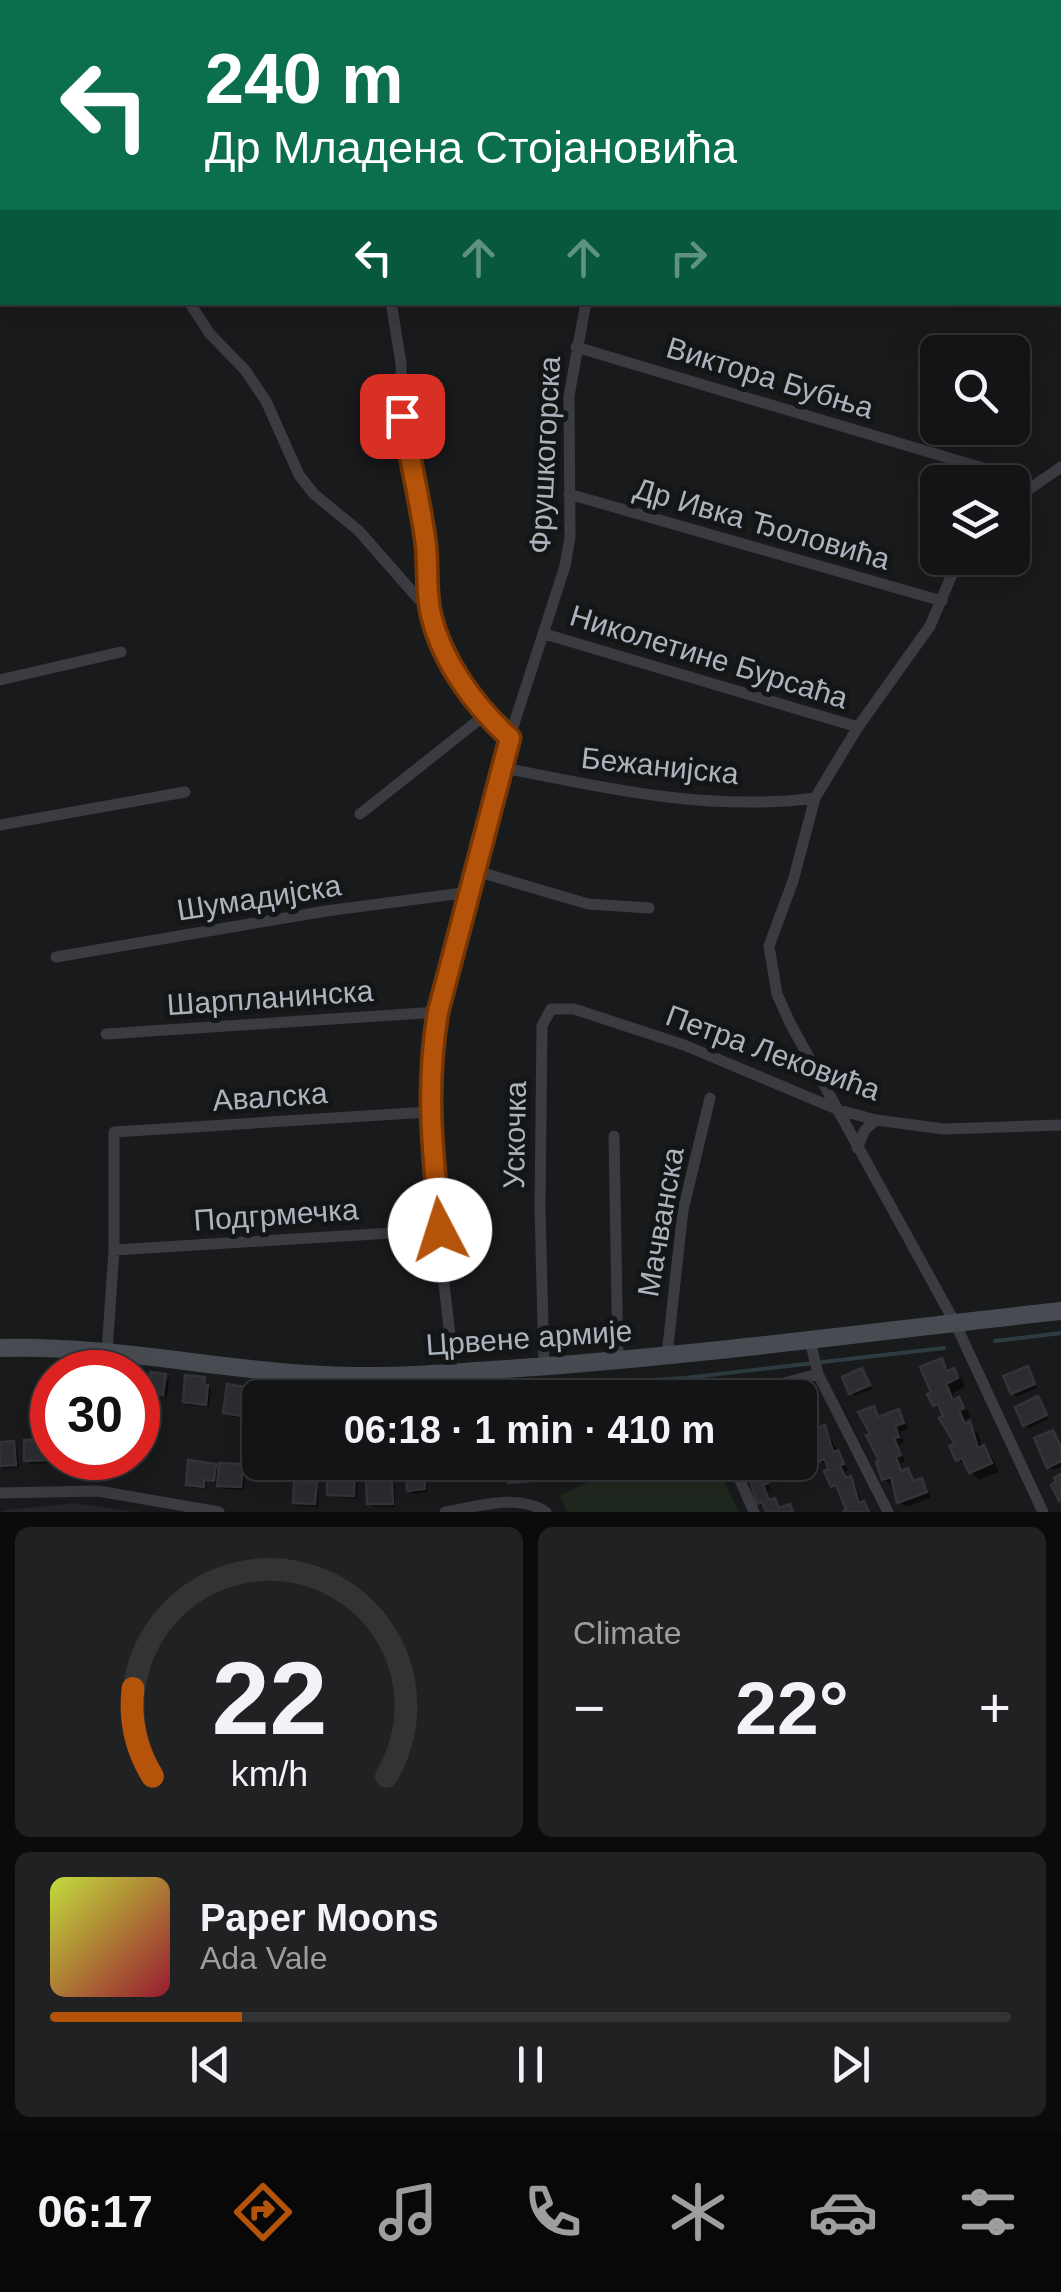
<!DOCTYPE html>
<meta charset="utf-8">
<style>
body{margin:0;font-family:Helvetica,sans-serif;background:#202122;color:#f1f3f6;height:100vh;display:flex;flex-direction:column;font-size:38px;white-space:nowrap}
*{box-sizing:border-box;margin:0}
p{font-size:32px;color:#9d9ea0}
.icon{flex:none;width:55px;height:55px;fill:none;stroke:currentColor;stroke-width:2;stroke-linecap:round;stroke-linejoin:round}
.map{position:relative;height:1512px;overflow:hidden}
.sheet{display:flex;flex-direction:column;gap:15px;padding:15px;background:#0a0b0c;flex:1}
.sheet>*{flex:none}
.hud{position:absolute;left:0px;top:0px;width:1062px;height:305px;box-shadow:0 10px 40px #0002,0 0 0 2px #323334;background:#0b6e4f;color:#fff;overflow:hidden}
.buttons{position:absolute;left:920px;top:335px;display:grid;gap:20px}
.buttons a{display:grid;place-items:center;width:110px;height:110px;border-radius:15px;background:#131415;box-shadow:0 10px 40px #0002,0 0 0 2px #323334;font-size:50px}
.speed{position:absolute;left:30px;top:1350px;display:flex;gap:20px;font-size:50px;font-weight:700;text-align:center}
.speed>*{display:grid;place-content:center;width:130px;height:130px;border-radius:50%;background:#131415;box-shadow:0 10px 40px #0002,0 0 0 2px #323334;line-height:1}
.speed .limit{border:15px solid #d22;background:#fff;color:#111}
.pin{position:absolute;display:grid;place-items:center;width:85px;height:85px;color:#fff;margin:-42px;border-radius:20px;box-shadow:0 5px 15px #0006}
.me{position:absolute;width:110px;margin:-55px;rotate:355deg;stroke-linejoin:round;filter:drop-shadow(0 0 8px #0008)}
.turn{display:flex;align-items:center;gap:35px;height:210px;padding:0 40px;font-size:45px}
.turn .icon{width:130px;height:130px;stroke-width:2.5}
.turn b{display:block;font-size:70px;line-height:85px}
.lanes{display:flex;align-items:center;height:95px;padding:0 40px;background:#0003;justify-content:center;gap:50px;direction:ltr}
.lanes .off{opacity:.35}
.big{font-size:75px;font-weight:700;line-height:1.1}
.sheet .widget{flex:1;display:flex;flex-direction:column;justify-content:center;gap:15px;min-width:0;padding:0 35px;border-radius:15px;background:#202122}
.sheet .dial{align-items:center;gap:0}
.dial svg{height:260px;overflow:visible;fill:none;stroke:#323334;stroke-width:7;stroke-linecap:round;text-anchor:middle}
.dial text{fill:#f1f3f6;stroke:none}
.song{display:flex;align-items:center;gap:30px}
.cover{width:120px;height:120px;border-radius:15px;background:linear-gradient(135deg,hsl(70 70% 55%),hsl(350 70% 35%))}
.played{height:10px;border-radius:5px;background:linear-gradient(90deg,#b45309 20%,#323334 20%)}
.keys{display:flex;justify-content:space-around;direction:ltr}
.heat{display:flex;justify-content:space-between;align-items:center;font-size:55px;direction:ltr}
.sheet .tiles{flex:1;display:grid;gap:15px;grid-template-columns:1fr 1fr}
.widget:last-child{grid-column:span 2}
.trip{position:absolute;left:242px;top:1380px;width:575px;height:100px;border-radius:15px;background:#131415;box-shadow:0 10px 40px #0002,0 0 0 2px #323334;font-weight:700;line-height:100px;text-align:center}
.tab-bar{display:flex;height:160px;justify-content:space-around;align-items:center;background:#080808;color:#9d9ea0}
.tab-bar .icon{width:70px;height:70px}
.tab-bar .selected{color:#b45309}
.tab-bar b{font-size:45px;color:#f1f3f6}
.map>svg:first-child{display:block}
</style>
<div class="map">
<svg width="1061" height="1512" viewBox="0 0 1061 1512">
<rect width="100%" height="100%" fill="#191a1c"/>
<!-- built -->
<path fill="#252629" d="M74,1503L135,1512H0L8,1510Z"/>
<!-- green -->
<path fill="#1f281f" d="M631,1462L715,1463L739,1512H567L560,1495Z"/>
<!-- shadow -->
<path fill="#0007" d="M941,1361L962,1379L965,1387L953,1393L956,1401L967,1409L970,1417L966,1419L968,1425L978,1433L982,1447L992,1457L999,1472L979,1480L958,1459L959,1445L943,1413L935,1405Z
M1027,1369L1037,1388L1016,1397L1013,1393Z
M862,1371L872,1389L855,1396L851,1393Z
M165,1376L169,1380L167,1397L154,1395L150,1392Z
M208,1383L211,1391L209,1407L189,1405L185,1401L206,1397Z
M251,1390L254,1394L251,1419L229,1416L225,1412Z
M138,1392L142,1397L140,1422H138Z
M422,1392H429L433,1398H423Z
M1038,1399L1049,1419L1029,1428L1025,1424Z
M873,1409L881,1418L898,1412L904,1418L908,1429L900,1432L904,1443L899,1445L905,1462L900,1463L904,1472L907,1471L915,1483L921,1480L927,1487L931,1498L906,1507L900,1501L895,1483L891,1485L884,1479Z
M825,1428L848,1470L845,1472L848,1480L856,1485L863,1506L870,1512H847L841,1493L827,1472L832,1470L830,1465L826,1466L820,1460Z
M1053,1433L1061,1446V1466L1053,1470L1049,1466Z
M50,1442L54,1463L31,1464L27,1460Z
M13,1443L17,1447L19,1467L3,1469L0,1444Z
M105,1458H126L124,1474L108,1472L104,1468Z
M437,1462H461L462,1475L442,1476Z
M753,1463L772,1490L767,1491L772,1502L774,1501L782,1509L789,1507L794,1512H767L759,1503L753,1483L747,1477Z
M215,1466L221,1471L242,1467L245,1470L244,1490L223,1489L220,1484L207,1482V1489L192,1488L188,1484Z
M317,1466L321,1476L299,1475L295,1472Z
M423,1470L426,1474L428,1492L413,1494L409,1490Z
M354,1476L358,1480L357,1498L333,1497L329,1494Z
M391,1482L395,1485V1507H373L369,1503Z
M315,1485L319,1489L318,1507L299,1506L295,1502Z"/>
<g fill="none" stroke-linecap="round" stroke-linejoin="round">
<!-- stream -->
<path stroke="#2e3c42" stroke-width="4" d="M995,1341L1061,1333
M493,1390L685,1378L944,1348"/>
</g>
<!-- building -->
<path fill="#2c2d30" stroke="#333438" stroke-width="2.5" d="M942,1358L947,1371L954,1368L958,1378L946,1384L953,1400L959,1397L964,1408L959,1410L965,1424L970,1421L978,1448L984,1445L992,1463L969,1473L962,1458L956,1461L949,1446L955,1444L939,1418L943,1416L938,1404L933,1406L927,1394L931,1392L920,1367Z
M1028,1366L1035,1384L1011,1394L1003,1376Z
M60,1368L96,1372H59Z
M862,1368L870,1385L849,1394L842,1377Z
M150,1372L166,1374L163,1395L147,1392Z
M185,1375L205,1377L204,1384L208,1385L206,1405L183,1402Z
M227,1384L252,1388L248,1417L223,1413Z
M449,1388H476V1398H449Z
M367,1392H392V1398H367Z
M1038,1396L1047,1415L1023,1426L1015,1407Z
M874,1406L878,1417L899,1409L904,1423L895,1426L899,1437L894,1438L901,1455L896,1457L901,1471L908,1468L913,1481L922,1478L927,1492L897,1503L891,1477L882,1480L876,1462L879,1461L866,1435L870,1434L858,1412Z
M825,1425L833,1452L838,1450L844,1464L840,1466L846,1478L851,1476L859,1503L864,1501L869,1512H843L846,1509L836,1485L831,1487L824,1471L829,1469L824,1459L818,1462L810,1444L815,1442L810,1431Z
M1053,1430L1061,1447V1461L1047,1468L1034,1438Z
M51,1439L52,1460L24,1461V1440Z
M14,1441L16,1465L0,1466V1442Z
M103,1458H123L121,1471L101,1469Z
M188,1460L216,1464L214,1481L204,1480V1487L186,1485Z
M293,1462L319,1464L318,1474L292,1473Z
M435,1462H459V1472L436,1474Z
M506,1462H540L542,1480L508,1483Z
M746,1462H754L758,1472L762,1470L768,1483L763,1485L769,1500L775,1498L779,1508L790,1504L793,1512H766L762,1502L757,1504L749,1477L745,1478L739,1466Z
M219,1463L243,1464L241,1487L217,1486Z
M424,1467L425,1489L407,1491L406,1469Z
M327,1473L355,1474L354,1496L327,1495Z
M1061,1474V1500L1059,1501L1051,1485L1056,1482L1054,1478Z
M392,1479L393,1504H367L366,1480Z
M294,1481L317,1483L315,1504L293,1503Z"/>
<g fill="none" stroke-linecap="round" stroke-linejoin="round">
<!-- street -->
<path stroke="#3a3c42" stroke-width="11" d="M339,0V2
M600,0L601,2
M189,302L210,334L245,370L266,401L299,475L314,494L359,531L430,612
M391,302L401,363L402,416L426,541L430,612L449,658L467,689L485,715L510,738
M576,347L996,472L998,482
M569,494L942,601
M1012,501L1061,467
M959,558L930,626L858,727L815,798L793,881L769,946L777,994L790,1023L955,1323L1043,1512
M545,634L858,727
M0,680L121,652
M500,767C604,788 709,812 815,798
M360,814L485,715
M0,825L185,792
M476,871L588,904L649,908
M56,957L326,911L470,892
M106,1034L438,1012
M614,1136L618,1361
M857,1148L865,1130L876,1120
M114,1250L440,1230
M810,1340L818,1374L888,1512
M107,1352L114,1250V1132L429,1112
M667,1355L683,1210L710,1098
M544,1366L540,1207L542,1026L551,1009H574L684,1045L839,1110L876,1120L944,1129L1061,1125
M454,1372C442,1253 419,1131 438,1012L500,767L565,566L570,537L569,396L586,302
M726,1398L818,1374
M732,1462L754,1512
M0,1493L98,1491L219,1512
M445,1512C477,1507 517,1493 546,1512"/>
<!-- secondary -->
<path stroke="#484c52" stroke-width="18" d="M0,1348C119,1344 236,1375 354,1376C414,1377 475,1371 535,1367C711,1354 886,1330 1061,1311"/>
</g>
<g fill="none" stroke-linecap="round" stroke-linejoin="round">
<defs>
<path id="route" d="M402,416C410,457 419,497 425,538C429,563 425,590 431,615C442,662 475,706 510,738L438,1012C425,1090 433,1152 440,1230"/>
</defs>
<!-- route casing -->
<use href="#route" stroke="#753606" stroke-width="25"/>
<!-- route -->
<use href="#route" stroke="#b45309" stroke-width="18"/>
</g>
<g text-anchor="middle" stroke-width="10" stroke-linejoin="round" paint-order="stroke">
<!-- street labels -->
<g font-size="30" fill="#abb3bd" stroke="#141517">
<text transform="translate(770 378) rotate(17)" y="10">Виктора Бубња</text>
<text transform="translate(545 455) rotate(-87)" y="10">Фрушкогорска</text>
<text transform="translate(762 524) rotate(16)" y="10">Др Ивка Ђоловића</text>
<text transform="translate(709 657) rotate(17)" y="10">Николетине Бурсаћа</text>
<text transform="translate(660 766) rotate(6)" y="10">Бежанијска</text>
<text transform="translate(259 898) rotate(-9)" y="10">Шумадијска</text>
<text transform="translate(270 998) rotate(-4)" y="10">Шарпланинска</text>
<text transform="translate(773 1053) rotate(20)" y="10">Петра Лековића</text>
<text transform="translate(270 1097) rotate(-4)" y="10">Авалска</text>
<text transform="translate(515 1135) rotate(-89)" y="10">Ускочка</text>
<text transform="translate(276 1215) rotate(-4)" y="10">Подгрмечка</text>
<text transform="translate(661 1222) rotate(-80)" y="10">Мачванска</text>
<text transform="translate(529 1338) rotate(-4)" y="10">Црвене армије</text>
</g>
</g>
</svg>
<div class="buttons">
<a><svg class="icon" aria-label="search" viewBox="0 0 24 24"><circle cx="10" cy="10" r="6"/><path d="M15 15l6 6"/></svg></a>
<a><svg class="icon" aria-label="layers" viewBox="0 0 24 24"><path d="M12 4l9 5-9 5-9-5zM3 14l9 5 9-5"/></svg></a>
</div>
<div class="speed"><div class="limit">30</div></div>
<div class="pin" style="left:402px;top:416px;background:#d93025"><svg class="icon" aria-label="arrive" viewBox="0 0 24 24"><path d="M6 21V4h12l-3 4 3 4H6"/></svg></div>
<svg class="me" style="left:440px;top:1230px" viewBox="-20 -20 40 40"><circle r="19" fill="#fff"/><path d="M0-13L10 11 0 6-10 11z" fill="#b45309"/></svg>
<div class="trip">06:18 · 1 min · 410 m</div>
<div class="hud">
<div class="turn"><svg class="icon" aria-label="left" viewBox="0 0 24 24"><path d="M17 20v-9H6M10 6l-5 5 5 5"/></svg><div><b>240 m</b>Др Младена Стојановића</div></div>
<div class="lanes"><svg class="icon" aria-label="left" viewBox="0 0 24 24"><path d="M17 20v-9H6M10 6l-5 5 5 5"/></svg><svg class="icon off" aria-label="ahead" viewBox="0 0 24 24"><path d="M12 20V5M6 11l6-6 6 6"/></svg><svg class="icon off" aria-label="ahead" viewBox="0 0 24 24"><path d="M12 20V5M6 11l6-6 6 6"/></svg><svg class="icon off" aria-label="right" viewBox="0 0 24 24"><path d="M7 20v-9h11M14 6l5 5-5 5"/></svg></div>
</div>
</div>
<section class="sheet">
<div class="tiles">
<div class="widget dial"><svg viewBox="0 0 100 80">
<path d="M14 69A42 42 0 1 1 86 69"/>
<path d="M14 69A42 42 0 0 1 8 42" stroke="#b45309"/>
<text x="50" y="56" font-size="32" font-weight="700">22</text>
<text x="50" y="72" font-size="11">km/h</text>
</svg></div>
<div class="widget"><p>Climate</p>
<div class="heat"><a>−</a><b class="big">22°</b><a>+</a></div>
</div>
<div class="widget">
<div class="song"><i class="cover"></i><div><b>Paper Moons</b><p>Ada Vale</p></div></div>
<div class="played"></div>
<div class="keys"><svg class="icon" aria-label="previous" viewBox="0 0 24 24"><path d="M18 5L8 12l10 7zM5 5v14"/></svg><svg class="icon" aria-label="pause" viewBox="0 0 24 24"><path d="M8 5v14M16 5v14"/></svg><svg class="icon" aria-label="next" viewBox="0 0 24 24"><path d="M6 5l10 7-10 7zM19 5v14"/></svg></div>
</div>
</div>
</section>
<nav class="tab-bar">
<b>06:17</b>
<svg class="icon selected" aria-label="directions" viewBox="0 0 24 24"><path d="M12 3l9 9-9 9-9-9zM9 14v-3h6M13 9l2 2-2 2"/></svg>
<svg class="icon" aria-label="music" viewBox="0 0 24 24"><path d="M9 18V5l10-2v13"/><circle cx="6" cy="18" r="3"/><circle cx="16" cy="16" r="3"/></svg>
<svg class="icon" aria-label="phone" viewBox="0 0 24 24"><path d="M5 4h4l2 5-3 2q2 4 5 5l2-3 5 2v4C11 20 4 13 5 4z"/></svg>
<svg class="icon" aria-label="climate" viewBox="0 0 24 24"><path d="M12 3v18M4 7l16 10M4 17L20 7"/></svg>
<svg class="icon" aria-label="car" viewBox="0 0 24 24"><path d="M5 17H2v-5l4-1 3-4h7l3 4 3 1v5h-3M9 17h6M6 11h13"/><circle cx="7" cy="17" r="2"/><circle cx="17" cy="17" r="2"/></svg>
<svg class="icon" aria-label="filters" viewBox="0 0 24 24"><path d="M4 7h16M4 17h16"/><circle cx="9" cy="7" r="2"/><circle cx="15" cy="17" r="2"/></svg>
</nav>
